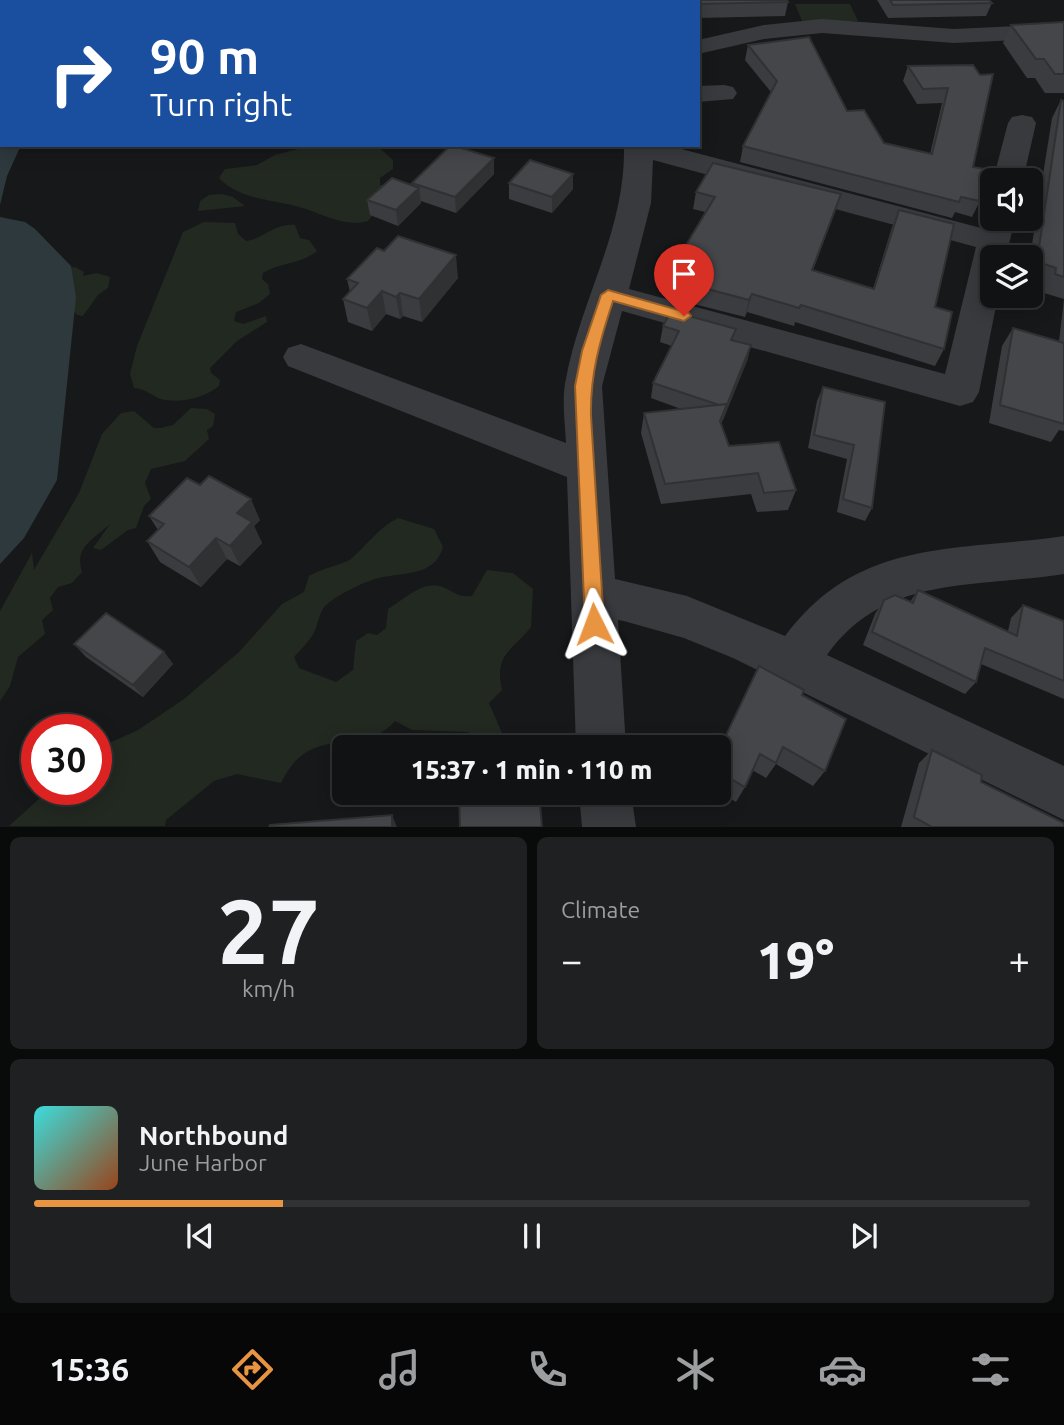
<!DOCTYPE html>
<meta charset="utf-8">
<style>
body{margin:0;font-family:Ubuntu,sans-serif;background:#1e2021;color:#f1f3f6;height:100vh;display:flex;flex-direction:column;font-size:26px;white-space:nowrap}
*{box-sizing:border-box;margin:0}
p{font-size:23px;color:#9c9ea0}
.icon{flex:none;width:38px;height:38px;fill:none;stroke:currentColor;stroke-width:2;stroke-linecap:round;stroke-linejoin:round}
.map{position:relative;height:827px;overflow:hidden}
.sheet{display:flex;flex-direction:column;gap:10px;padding:10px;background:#090a0a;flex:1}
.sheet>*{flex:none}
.top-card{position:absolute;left:0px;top:0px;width:700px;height:147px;box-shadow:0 4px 18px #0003,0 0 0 2px #303233;background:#1a4fa0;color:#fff;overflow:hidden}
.controls{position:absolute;left:980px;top:168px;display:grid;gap:14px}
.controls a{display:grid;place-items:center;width:63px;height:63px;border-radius:10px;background:#111213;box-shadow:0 4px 18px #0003,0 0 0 2px #303233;font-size:35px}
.speed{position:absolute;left:21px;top:714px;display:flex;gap:14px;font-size:35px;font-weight:700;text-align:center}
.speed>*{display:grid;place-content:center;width:91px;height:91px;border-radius:50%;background:#111213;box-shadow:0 4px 18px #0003,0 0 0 2px #303233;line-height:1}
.speed .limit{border:10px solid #d22;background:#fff;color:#111}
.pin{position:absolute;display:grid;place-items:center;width:60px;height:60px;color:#fff;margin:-72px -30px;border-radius:50% 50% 50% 0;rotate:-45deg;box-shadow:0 0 7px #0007}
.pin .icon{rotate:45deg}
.me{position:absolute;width:77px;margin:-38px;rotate:357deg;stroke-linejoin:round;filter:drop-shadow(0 0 5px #0008)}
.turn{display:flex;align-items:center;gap:24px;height:147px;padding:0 35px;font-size:32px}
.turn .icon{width:91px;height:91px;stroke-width:2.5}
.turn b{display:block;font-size:49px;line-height:60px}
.big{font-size:52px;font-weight:800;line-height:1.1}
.sheet .tile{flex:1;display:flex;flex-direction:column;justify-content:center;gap:10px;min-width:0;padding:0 24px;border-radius:10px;background:#1e2021}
.sheet .dial{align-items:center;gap:0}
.dial b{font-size:91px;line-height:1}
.song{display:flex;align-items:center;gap:21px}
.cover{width:84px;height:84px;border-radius:10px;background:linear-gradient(135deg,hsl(180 70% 55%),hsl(20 70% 35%))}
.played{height:7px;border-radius:4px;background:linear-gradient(90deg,#e89440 25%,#303233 25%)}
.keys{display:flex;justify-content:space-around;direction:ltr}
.heat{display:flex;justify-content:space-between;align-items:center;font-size:38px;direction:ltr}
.sheet .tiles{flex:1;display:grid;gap:10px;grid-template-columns:1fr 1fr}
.tile:last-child{grid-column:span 2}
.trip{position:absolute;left:332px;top:735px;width:399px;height:70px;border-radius:10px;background:#111213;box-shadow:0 4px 18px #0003,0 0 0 2px #303233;font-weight:800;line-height:70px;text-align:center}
.tab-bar{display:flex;height:112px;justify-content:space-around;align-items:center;background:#070708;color:#9c9ea0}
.tab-bar .icon{width:49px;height:49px}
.tab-bar .current{color:#e89440}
.tab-bar b{font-size:32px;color:#f1f3f6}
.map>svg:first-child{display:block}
</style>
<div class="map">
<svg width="1064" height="827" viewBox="0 0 1064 827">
<rect width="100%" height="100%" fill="#171819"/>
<!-- green -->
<path fill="#222921" d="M795,4H850L858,21H802Z
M314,145H376L393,160V169L380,178V185L397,184L368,221C343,228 322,213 299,207C273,200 238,199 219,178L225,169L257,165L275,155Z
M222,194L233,197L245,206L198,211L200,201L209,195Z
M204,222L235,223L238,234L246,241C265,238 275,223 295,225L300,238L309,240L317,251C302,264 280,262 263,273L262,279L268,284L270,294L259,303L236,312L234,321L243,324L266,316L267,322L237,341L210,368L211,373L220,380L219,386C205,397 184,403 165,400C153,398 148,389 134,388L130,374L137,346L183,232Z
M75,267L84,272L83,276L97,273L110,277L108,288L98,295L83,316L77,315L70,307L69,268Z
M191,408L207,409L215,414L213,426L207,430L209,439L185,461L151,469L145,483L151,499L144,506L136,528L128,530L101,550L93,548L110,524C93,540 74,547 82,572L72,583L58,587L50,598L53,610L42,620L45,634L18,657L10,686L0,701V611L32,553L34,570L79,493L102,434L121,413L134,411L154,428H160L173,425Z
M398,518L434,529L443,547C435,577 402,572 379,578C363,582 337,595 325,606C318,614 318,628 312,636C307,644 300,650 294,657L299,668L336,682L353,670L356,641L368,633L377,635L386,628L388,609C405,599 425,578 445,588C457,594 459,597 472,596L487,570L513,573L533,589L531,627C511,652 494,654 502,690L489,703L502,733L496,741L485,745L468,732L412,730L395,721C362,759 311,720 281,783L237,774L214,781L166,820L165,826H9L50,789H96V749L138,730L184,699L239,652L282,604L304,592L309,576C320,569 347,563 351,559C368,544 378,528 398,518Z"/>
<!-- water -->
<path fill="#2e393d" d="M0,0H109L2,2V145H21L7,176L0,205Z
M0,217L25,222L35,229L71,266L76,297L57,480L24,538L0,564Z"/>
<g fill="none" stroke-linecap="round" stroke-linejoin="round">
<!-- minor -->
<path fill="#383a3e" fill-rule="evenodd" d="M531,0H555L530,2Z
M584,0H608V2H585Z
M822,19L954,29L1064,24V38L954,43L822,33L764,39L698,54V40L764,25Z
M724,85L733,87L737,93L733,99L698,102V86Z
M1022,115L1032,117L1036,123L1023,180H993L1008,123L1012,117Z
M624,145H666L981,228L988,212L992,211V219H1015L1006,257H992V296H998L979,392L973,402L960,406L622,311L602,386L615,579L687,596L785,636C859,537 955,552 1064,536V574C976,588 884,574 827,655L1064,766V820L733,658L684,638L624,621L618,620L626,747H576L567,477L288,366L283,357L288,348L301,344L566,443C565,424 562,402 565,384C579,301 626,232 624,145ZM653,160L976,247L945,374L629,289L651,203Z
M579,793H631L636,827H582Z"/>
</g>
<!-- wall -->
<path fill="#3a3c3f" d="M681,0H787L788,2L785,16L698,18V2H682Z
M877,0H989L992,3L986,16L888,18Z
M1064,22V93H1045L1035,78H1027L1003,43L1011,25Z
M748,45L847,111L884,143L930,154L942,103L917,104L903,81L908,66L973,65V167L980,201L972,217L955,212L952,218L740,162L743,146L771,92L745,60Z
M1061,100L1064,101V299L1044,293L1045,286L1031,282L1032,274L1031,273V257H1030L1052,118Z
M494,174L456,213L421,201V203L398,226L370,215L367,200L412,185V183Z
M573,174V189L552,213L509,199V183Z
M696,192L841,194L813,270L873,289L892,227L899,210L935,307L944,349L935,366L795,322L794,326L747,312L745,317L682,301L685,287L671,283L674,265L705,212L693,209Z
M458,278L422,322L403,316L400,319L386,314L372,331L348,322L343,299L350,292L347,279Z
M1064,299V431L1059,430L1051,442L989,423L1002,346L1013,328L1059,341Z
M663,326L736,329L733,340L751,345L747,361L721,424L729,446L796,490L788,510L757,512L751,494L661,504L641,433L644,413L681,409L651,398L653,383L672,346L660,342Z
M823,387L885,402L872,508L865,521L837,512L847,459L808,448L817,401Z
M149,516L260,520L254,526L262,543L240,566L227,559L201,587L160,562L147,541L158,530Z
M918,590L1008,631L1011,618L1023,605L1064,621V699L981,664L976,682L965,694L863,645L875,614L884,600L910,602Z
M74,644L164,652L173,664L143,697L86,657Z
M802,695L825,771L813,786L776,764L766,778L752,770L745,787L736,802L719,792V749Z
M932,750L981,782L1064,827H901L919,763Z"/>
<!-- shaded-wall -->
<path fill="#303133" d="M494,158V174L456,213L455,197Z
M573,174V189L552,213V197Z
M419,188L421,203L398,226L396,210Z
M841,194L835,212L806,288L812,270Z
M456,255L458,278L422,322L419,299Z
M382,291L386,314L372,331L367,308Z
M400,293L403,316L400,319L396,297Z
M752,294L747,312L745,317L749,300Z
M751,345L747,361L722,423L726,407Z
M251,499L260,520L254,526L262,543L240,566L230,546L237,513Z
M216,538L227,559L201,587L189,567Z
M164,652L173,664L143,697L133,685Z
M392,815L397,827H392Z"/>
<!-- building -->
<path fill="#444649" stroke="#303133" stroke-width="2" d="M374,0H409V2H374Z
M417,0H462V2H417Z
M688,0H787L788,2L698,4V2H688Z
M890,0H989L992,3L893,5Z
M1064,22V74H1055L1044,59H1036L1011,25Z
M809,37L847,111L864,110L884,143L932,154L948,88L923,89L908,66L973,65L980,75L993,74L973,167L985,169L980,201L961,197L959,202L743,146L777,81L748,45Z
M1061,100L1064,101V277L1055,274L1056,268L1041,263L1043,255L1038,254Z
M451,145L494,158L455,197L412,183Z
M530,160L573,174L552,197L509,183Z
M713,163L841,194L812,270L874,289L899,210L954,224L935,307L952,312L944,349L801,305L799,308L752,294L749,300L685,283L692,271L674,265L715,197L696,192Z
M392,178L419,188L396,210L367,200Z
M398,236L456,255L419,299L400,293L396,297L382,291L367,308L343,299L358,283L347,279L377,248L384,251Z
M671,311L736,329L731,340L751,345L726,407L727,404L719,405L653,383L679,331L663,326Z
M1013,328L1064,343V424L1000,405Z
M823,387L885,402L872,508L843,499L854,445L814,435Z
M727,404L720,421L729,446L779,442L796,490L764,493L758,473L665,484L644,413Z
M209,476L251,499L237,513L252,522L230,546L216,538L189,567L147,541L164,524L149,516L187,478L200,485Z
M918,590L1017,636L1023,605L1064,621V681L985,648L976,682L872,632L884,600L895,595L913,603Z
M106,613L164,652L133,685L74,644Z
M759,666L804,690L802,695L846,719L825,771L783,747L776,763L760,754L745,787L719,772V750Z
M932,750L982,775L981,782L1064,823V827H932L914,817Z
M459,793H539L542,827H460Z
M392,815V827H269L270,825Z"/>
<!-- route -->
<path fill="#e89440" stroke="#97602a" stroke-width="2" d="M608,290L689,313L691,316L684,321L613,301C600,340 590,375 591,416L604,624L601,630L594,633L588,630L585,624L575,386L582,351L601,295Z"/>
</svg>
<div class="controls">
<a><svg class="icon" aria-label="sound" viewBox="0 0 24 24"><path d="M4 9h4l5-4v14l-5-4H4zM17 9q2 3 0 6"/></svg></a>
<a><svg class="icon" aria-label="layers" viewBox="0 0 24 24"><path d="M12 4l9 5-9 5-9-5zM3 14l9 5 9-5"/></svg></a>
</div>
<div class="speed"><div class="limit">30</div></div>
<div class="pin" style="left:684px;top:316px;background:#d93025"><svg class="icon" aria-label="arrive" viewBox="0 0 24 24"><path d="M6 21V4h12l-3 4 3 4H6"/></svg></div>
<svg class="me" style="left:594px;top:624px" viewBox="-20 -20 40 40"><path d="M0-17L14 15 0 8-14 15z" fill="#e89440" stroke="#fff" stroke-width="4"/></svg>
<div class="trip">15:37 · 1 min · 110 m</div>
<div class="top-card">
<div class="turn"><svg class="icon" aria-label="right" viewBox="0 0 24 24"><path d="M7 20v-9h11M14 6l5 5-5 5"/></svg><div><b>90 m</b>Turn right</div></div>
</div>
</div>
<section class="sheet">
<div class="tiles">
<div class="tile dial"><b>27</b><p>km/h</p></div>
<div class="tile"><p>Climate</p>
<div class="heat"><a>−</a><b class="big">19°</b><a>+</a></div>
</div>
<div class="tile">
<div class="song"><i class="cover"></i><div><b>Northbound</b><p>June Harbor</p></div></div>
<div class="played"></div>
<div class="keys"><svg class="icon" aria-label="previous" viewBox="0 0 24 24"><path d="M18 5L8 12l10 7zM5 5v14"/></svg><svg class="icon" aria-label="pause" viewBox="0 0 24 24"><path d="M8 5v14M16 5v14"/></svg><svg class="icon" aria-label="next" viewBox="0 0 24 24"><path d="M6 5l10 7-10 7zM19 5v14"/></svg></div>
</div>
</div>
</section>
<nav class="tab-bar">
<b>15:36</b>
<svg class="icon current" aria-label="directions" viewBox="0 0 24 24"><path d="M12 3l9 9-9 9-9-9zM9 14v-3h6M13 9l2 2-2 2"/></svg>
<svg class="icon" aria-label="music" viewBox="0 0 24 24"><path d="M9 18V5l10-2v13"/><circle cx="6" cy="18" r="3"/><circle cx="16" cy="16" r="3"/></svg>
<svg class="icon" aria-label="phone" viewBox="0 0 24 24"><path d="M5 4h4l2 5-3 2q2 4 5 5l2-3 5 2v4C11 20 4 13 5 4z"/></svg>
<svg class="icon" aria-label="climate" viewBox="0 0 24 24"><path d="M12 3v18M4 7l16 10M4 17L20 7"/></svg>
<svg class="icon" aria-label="car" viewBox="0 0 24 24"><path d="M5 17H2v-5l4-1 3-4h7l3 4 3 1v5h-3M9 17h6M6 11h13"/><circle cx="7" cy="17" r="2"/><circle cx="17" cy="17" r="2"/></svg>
<svg class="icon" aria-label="filters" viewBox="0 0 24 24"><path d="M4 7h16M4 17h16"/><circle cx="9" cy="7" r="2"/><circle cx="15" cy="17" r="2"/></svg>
</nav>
